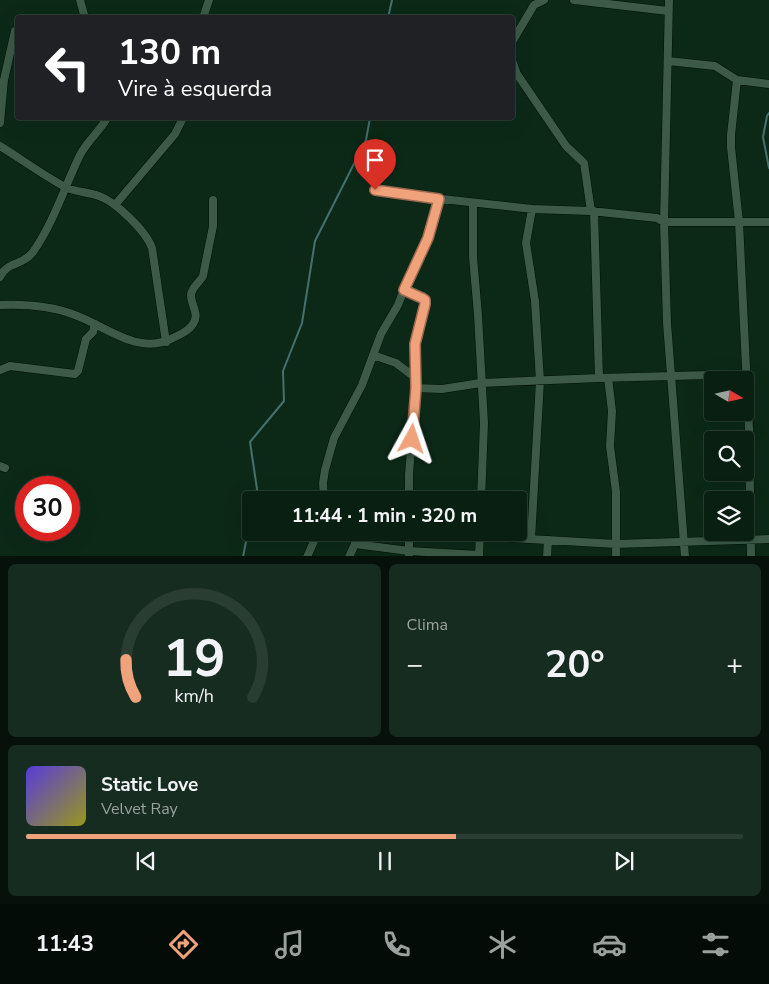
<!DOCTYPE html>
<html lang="pt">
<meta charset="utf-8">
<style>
body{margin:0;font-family:"Nunito Sans",sans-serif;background:#172c20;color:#f1f3f6;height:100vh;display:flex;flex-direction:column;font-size:19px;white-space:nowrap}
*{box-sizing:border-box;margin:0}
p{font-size:16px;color:#99a29f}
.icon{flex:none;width:28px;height:28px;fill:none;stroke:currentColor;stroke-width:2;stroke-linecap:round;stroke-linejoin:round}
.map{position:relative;height:556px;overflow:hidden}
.details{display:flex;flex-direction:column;gap:8px;padding:8px;background:#05110a;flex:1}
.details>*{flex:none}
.top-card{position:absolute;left:15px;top:15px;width:500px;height:105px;border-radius:5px;box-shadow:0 5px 20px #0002,0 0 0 1px #293d32;background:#202124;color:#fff;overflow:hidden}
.needle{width:32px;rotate:99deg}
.controls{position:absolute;left:704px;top:371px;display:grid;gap:10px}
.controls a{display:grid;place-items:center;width:50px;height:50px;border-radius:5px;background:#091f12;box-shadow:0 5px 20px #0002,0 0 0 1px #293d32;font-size:25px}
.speed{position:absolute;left:15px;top:476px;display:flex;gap:10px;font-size:25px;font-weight:700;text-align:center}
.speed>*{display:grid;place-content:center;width:65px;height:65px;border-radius:50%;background:#091f12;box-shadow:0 5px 20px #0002,0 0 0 1px #293d32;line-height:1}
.speed .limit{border:8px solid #d22;background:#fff;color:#111}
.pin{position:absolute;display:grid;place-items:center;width:42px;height:42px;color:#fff;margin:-51px -21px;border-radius:50% 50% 50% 0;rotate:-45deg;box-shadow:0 0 5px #0007}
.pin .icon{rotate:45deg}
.me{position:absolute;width:55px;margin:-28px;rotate:5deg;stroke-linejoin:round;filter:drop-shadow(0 0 4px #0008)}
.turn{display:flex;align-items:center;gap:18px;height:105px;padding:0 20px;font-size:22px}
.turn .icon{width:65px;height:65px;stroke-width:2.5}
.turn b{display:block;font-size:35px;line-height:42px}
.big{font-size:38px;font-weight:700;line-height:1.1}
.details .card{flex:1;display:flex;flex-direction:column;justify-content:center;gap:8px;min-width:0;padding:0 18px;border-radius:8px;background:#172c20}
.details .dial{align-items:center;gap:0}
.dial svg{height:130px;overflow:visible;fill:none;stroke:#293d32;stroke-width:7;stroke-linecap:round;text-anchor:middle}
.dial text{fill:#f1f3f6;stroke:none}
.song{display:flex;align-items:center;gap:15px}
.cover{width:60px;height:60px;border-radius:8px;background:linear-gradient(135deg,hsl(250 70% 55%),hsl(60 70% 35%))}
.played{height:5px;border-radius:2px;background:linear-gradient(90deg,#f0a27a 60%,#293d32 60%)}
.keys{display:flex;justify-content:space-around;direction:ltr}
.heat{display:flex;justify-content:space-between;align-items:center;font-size:28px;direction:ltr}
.details .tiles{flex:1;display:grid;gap:8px;grid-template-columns:1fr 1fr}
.card:last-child{grid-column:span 2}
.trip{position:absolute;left:242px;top:491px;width:285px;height:50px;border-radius:5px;background:#091f12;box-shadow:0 5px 20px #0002,0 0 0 1px #293d32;font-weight:700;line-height:50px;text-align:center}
.tabs{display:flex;height:80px;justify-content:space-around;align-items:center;background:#040c07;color:#99a29f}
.tabs .icon{width:35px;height:35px}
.tabs .selected{color:#f0a27a}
.tabs b{font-size:22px;color:#f1f3f6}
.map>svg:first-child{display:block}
</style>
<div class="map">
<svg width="769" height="557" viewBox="0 0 769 557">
<rect width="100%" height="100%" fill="#0c2918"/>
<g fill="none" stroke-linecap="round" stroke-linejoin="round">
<!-- stream -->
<path stroke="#44706e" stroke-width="2" d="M388,18L392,0
M769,113L767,116L763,137L769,168
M255,500L257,489L250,442L284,401L283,371L302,323L315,241L366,140L370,118
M243,557L251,516"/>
<defs>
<path id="street" d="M80,0L85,18
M574,0L668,11
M203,18L209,0
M512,42L534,5L544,0
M512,60L517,74L566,146L584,163L591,211
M668,61L715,66L737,80L769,84
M737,80L731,135V147L739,222L749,429L751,557
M0,123L4,80L15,31
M0,146C21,159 43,175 65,187C75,192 88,192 99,196C116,202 146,231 152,248L166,342
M375,190L415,196L532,209L591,211L657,218L664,222
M473,203V257L478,315L484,423L481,500
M115,205L175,134L183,118
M594,211L599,378
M664,222L669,0
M0,277C7,261 23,266 33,252C54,222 64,188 80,155C87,141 100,131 107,118
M404,290L422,298L425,300V304L415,344L416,388L409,474V500
M0,305C25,304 52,306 75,315C108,327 139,357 175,337C181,334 189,331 193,324C200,314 191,306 191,295C191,288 200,282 203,276L213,226V200
M373,355L396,363L417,379
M0,370L10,366L75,374L78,371L86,339L93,332L95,324
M608,378L612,411L610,446L616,492V557
M416,388L442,389L481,383L599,378L745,374
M0,466L5,468
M324,500L323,483L325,470L334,438L362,385L381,334L398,305L408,279L428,238L439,199
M342,532L355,537V544L349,557
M409,532V557
M480,536L616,544L769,539
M531,539L540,381L535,301L526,243L532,209
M355,544L409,551L479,555
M307,557L318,532
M479,557L480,532
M547,557L548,540
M685,557L667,323L664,222H769"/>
</defs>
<!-- street casing -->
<use href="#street" stroke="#001104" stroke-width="9"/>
<!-- street -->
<use href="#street" stroke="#3c5a47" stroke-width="8"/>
</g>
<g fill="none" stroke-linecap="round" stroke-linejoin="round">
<defs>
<path id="route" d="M375,190L439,199L428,238L404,290L422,298L425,300V304L415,344L416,388L412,439"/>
</defs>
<!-- route casing -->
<use href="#route" stroke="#9c694f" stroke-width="12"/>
<!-- route -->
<use href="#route" stroke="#f0a27a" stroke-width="9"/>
</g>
</svg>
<div class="controls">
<a><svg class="needle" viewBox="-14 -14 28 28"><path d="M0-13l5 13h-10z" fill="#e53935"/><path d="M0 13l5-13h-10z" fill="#99a29f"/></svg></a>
<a><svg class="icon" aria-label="search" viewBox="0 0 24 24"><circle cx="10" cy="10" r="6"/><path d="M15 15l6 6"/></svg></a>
<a><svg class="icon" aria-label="layers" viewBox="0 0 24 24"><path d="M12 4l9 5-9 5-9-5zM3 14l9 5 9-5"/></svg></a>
</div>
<div class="speed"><div class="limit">30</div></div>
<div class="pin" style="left:375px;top:190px;background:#d93025"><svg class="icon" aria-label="arrive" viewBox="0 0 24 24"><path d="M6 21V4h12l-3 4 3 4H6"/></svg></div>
<svg class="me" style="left:412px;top:439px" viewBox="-20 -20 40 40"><path d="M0-17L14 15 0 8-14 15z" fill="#f0a27a" stroke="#fff" stroke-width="4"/></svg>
<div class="trip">11:44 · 1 min · 320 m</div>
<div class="top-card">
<div class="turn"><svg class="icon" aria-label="left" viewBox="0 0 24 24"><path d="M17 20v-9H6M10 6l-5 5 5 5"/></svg><div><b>130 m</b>Vire à esquerda</div></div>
</div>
</div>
<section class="details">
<div class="tiles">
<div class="card dial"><svg viewBox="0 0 100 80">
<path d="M14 69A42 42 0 1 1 86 69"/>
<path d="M14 69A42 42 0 0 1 8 46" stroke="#f0a27a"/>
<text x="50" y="56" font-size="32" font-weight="700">19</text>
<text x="50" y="72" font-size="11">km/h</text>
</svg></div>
<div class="card"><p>Clima</p>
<div class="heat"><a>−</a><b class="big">20°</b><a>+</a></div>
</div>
<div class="card">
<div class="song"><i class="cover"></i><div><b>Static Love</b><p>Velvet Ray</p></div></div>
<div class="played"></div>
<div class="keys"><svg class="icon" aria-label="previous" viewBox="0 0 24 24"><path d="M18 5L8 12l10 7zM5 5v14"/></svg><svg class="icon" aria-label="pause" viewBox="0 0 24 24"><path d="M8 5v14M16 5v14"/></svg><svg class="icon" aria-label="next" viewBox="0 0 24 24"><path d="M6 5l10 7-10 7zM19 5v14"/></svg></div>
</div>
</div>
</section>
<nav class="tabs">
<b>11:43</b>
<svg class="icon selected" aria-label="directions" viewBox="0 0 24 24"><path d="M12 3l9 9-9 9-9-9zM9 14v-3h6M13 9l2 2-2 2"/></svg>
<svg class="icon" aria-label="music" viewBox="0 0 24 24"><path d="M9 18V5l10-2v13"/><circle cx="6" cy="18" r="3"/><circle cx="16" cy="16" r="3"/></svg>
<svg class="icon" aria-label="phone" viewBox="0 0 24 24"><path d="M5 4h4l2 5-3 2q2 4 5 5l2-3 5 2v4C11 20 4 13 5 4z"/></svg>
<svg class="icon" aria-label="climate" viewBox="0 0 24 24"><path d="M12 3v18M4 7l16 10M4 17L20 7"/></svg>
<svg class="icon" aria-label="car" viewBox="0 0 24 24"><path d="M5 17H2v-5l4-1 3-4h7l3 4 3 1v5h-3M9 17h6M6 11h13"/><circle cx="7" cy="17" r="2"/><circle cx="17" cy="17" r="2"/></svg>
<svg class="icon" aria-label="filters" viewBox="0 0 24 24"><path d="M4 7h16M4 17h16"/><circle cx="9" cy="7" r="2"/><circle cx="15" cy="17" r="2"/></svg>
</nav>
